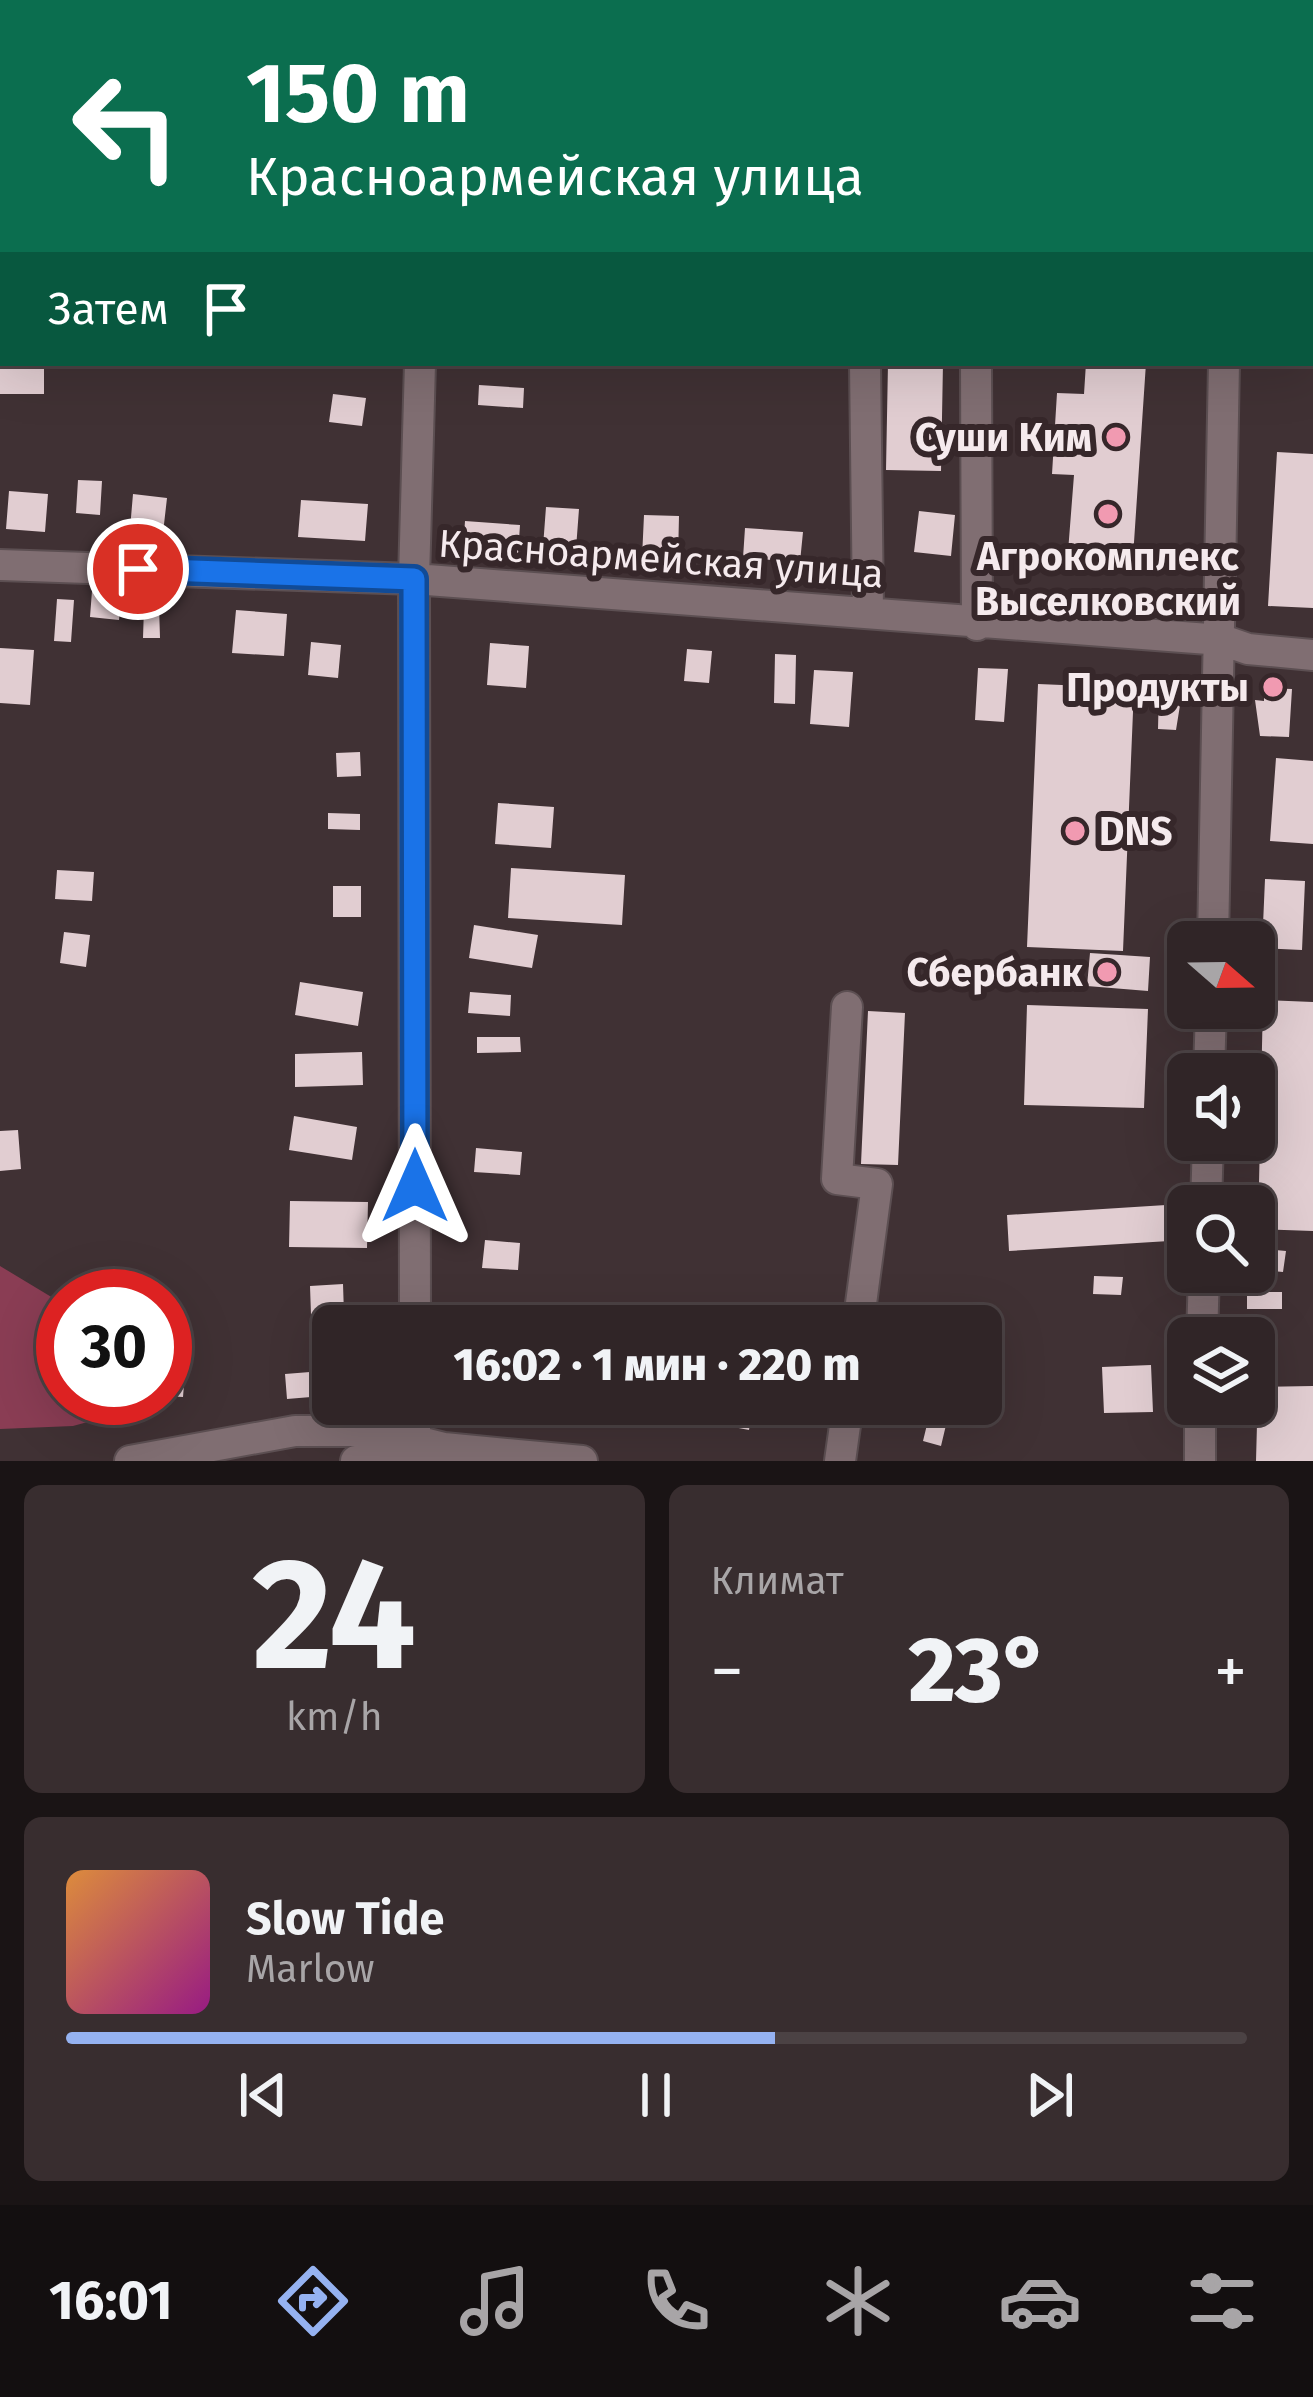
<!DOCTYPE html>
<html lang="ru">
<meta charset="utf-8">
<style>
body{margin:0;font-family:"Fira Sans",sans-serif;background:#382d2f;color:#f1f3f6;height:100vh;display:flex;flex-direction:column;font-size:45px;white-space:nowrap}
*{box-sizing:border-box;margin:0}
p{font-size:39px;color:#a8a5a7}
.icon{flex:none;width:66px;height:66px;fill:none;stroke:currentColor;stroke-width:2;stroke-linecap:round;stroke-linejoin:round}
.map{position:relative;height:1461px;overflow:hidden}
.details{display:flex;flex-direction:column;gap:24px;padding:24px;background:#1a1415;flex:1}
.details>*{flex:none}
.guide{position:absolute;left:0px;top:0px;width:1314px;height:366px;box-shadow:0 12px 48px #0002,0 0 0 3px #4b4244;background:#0b6e4f;color:#fff;overflow:hidden}
.needle{width:78px;rotate:110deg}
.buttons{position:absolute;left:1167px;top:921px;display:grid;gap:24px}
.buttons a{display:grid;place-items:center;width:108px;height:108px;border-radius:18px;background:#302527;box-shadow:0 12px 48px #0002,0 0 0 3px #4b4244;font-size:60px}
.speed{position:absolute;left:36px;top:1269px;display:flex;gap:24px;font-size:60px;font-weight:700;text-align:center}
.speed>*{display:grid;place-content:center;width:156px;height:156px;border-radius:50%;background:#302527;box-shadow:0 12px 48px #0002,0 0 0 3px #4b4244;line-height:1}
.speed .limit{border:18px solid #d22;background:#fff;color:#111}
.pin{position:absolute;display:grid;place-items:center;width:102px;height:102px;color:#fff;margin:-51px;border:6px solid #fff;border-radius:50%;box-shadow:0 3px 12px #0007}
.me{position:absolute;width:132px;margin:-66px;rotate:0deg;stroke-linejoin:round;filter:drop-shadow(0 0 9px #0008)}
.turn{display:flex;align-items:center;gap:42px;height:252px;padding:0 48px;font-size:54px}
.turn .icon{width:156px;height:156px;stroke-width:2.5}
.turn b{display:block;font-size:84px;line-height:102px}
.then{display:flex;align-items:center;height:114px;padding:0 48px;background:#0003;gap:24px;font-size:45px}
.big{font-size:90px;font-weight:800;line-height:1.1}
.details .card{flex:1;display:flex;flex-direction:column;justify-content:center;gap:18px;min-width:0;padding:0 42px;border-radius:18px;background:#382d2f}
.details .dial{align-items:center;gap:0}
.dial b{font-size:156px;line-height:1}
.song{display:flex;align-items:center;gap:36px}
.cover{width:144px;height:144px;border-radius:18px;background:linear-gradient(135deg,hsl(30 70% 55%),hsl(310 70% 35%))}
.played{height:12px;border-radius:6px;background:linear-gradient(90deg,#95b2f1 60%,#4b4244 60%)}
.keys{display:flex;justify-content:space-around;direction:ltr}
.heat{display:flex;justify-content:space-between;align-items:center;font-size:66px;direction:ltr}
.details .tiles{flex:1;display:grid;gap:24px;grid-template-columns:1fr 1fr}
.card:last-child{grid-column:span 2}
.trip{position:absolute;left:312px;top:1305px;width:690px;height:120px;border-radius:18px;background:#302527;box-shadow:0 12px 48px #0002,0 0 0 3px #4b4244;font-weight:800;line-height:120px;text-align:center}
.menu{display:flex;height:192px;justify-content:space-around;align-items:center;background:#130f10;color:#a8a5a7}
.menu .icon{width:84px;height:84px}
.menu .selected{color:#95b2f1}
.menu b{font-size:54px;color:#f1f3f6}
.map>svg:first-child{display:block}
</style>
<div class="map">
<svg width="1313" height="1461" viewBox="0 0 1313 1461">
<rect width="100%" height="100%" fill="#403134"/>
<!-- green -->
<path fill="#8a3d54" d="M0,1266L63,1304V1398H119L124,1412L73,1426L0,1429Z"/>
<!-- building -->
<path fill="#e1cdd1" d="M0,363H44V394H0Z
M888,363H943L941,471L886,470Z
M1086,363H1146L1133,557L1068,552L1074,475L1052,474L1057,393L1084,394Z
M479,385L524,388L523,408L478,405Z
M333,394L366,398L362,426L329,422Z
M1277,452L1313,454V608L1268,606Z
M78,480L102,481L100,515L76,513Z
M9,491L48,494L45,532L6,529Z
M133,494L167,498L163,533L130,529Z
M301,500L368,504L365,541L298,537Z
M546,507L579,509L575,562L542,560Z
M919,511L955,515L951,556L914,552Z
M644,515L679,516L678,559L642,558Z
M465,521L520,525L518,555L463,551Z
M745,528L803,532L800,562L743,558Z
M92,591L121,594L119,620L90,617Z
M57,599L74,600L71,642L54,641Z
M159,606L160,638H143L144,607Z
M236,610L287,614L284,656L232,653Z
M311,642L341,645L338,678L308,675Z
M490,643L529,646L526,688L487,685Z
M0,648L34,650L30,705L0,703Z
M687,649L712,651L709,683L684,681Z
M775,654L796,655L795,704L774,703Z
M978,668L1008,669L1004,722L975,720Z
M814,670L853,672L849,727L810,724Z
M1038,684L1134,688L1123,951L1027,947Z
M1159,688L1182,693L1176,730L1158,729Z
M1264,688L1292,689L1289,737L1260,736L1255,700L1264,701Z
M360,752L361,776L337,777L336,753Z
M1276,758L1313,761V844L1270,841Z
M498,803L554,807L551,848L495,844Z
M328,813L360,814V830L328,829Z
M511,868L625,875L622,925L508,918Z
M57,870L94,872L92,901L55,899Z
M1265,879L1305,881L1302,950L1262,948Z
M333,886H361V917H333Z
M474,925L538,935L532,968L469,958Z
M64,932L90,935L86,967L60,963Z
M1090,953L1150,957L1148,991L1087,986Z
M300,982L363,992L358,1026L295,1015Z
M470,992L511,995L510,1016L468,1013Z
M1263,1000L1313,1002V1231L1258,1229Z
M1027,1005L1148,1009L1144,1108L1024,1105Z
M868,1011L905,1013L898,1165L861,1164Z
M477,1037H520L521,1052L477,1053Z
M362,1052L363,1085L295,1087V1054Z
M294,1116L357,1127L352,1160L289,1150Z
M18,1130L21,1169L0,1171V1131Z
M476,1148L522,1152L520,1175L474,1172Z
M290,1201L368,1202L367,1248L289,1247Z
M1166,1205L1169,1241L1009,1251L1007,1215Z
M485,1240L520,1243L518,1270L482,1268Z
M1254,1248L1286,1251L1283,1272L1254,1269Z
M1094,1276L1123,1277L1121,1295L1093,1294Z
M343,1284L344,1314L311,1315L310,1286Z
M1247,1292H1282V1309H1247Z
M165,1356L186,1358L183,1397L165,1396Z
M1151,1365L1153,1412L1104,1413L1102,1367Z
M310,1372L311,1397L287,1399L285,1374Z
M1313,1386V1461H1256L1258,1387Z
M726,1404H753L749,1430L723,1425Z
M932,1404H951L941,1446L923,1441Z"/>
<g fill="none" stroke-linecap="round" stroke-linejoin="round">
<defs>
<path id="minor" d="M325,3V0
M431,3V0
M922,3V0
M1226,3V0
M865,363L868,611
M976,363L977,625
M0,565L414,579L1222,640L1248,649L1313,655
M1213,942L1224,363
M847,1007L837,1179L877,1184L858,1326
M1209,1074L1211,1008
M1206,1206L1208,1140
M415,1326L414,579L420,363
M1202,1338L1204,1272
M415,1404V1441L423,1456
M130,1461L295,1431H376L444,1448L582,1461
M356,1461L379,1459L415,1441
M840,1461L848,1404
M1200,1461V1404"/>
</defs>
<!-- minor casing -->
<use href="#minor" stroke="#5c4f52" stroke-width="34"/>
<!-- minor -->
<use href="#minor" stroke="#806e72" stroke-width="30"/>
</g>
<g fill="none" stroke-linecap="round" stroke-linejoin="round">
<defs>
<path id="route" d="M138,569L414,579L415,1186"/>
</defs>
<!-- route casing -->
<use href="#route" stroke="#114b97" stroke-width="30"/>
<!-- route -->
<use href="#route" stroke="#1a73e8" stroke-width="21"/>
</g>
<!-- markers -->
<g fill="#f19ab1" stroke="#36272a" stroke-width="4.5">
<circle cx="1116" cy="437" r="12"/>
<circle cx="1108" cy="514" r="12"/>
<circle cx="1273" cy="687" r="12"/>
<circle cx="1075" cy="831" r="12"/>
<circle cx="1107" cy="972" r="12"/>
</g>
<g text-anchor="middle" stroke-width="12" stroke-linejoin="round" paint-order="stroke">
<!-- poi labels -->
<g font-size="39" font-weight="bold" fill="#f5eaed" stroke="#36272a" text-anchor="end">
<text x="1092" y="451">Суши Ким</text>
<text x="1108" y="570" text-anchor="middle">Агрокомплекс<tspan x="1108" dy="45">Выселковский</tspan></text>
<text x="1249" y="701">Продукты</text>
<text x="1099" y="845" text-anchor="start">DNS</text>
<text x="1083" y="986">Сбербанк</text>
</g>
<!-- street labels -->
<g font-size="39" fill="#f5eaed" stroke="#36272a">
<text transform="translate(661 558) rotate(4)" y="14">Красноармейская улица</text>
</g>
</g>
</svg>
<div class="buttons">
<a><svg class="needle" viewBox="-14 -14 28 28"><path d="M0-13l5 13h-10z" fill="#e53935"/><path d="M0 13l5-13h-10z" fill="#a8a5a7"/></svg></a>
<a><svg class="icon" aria-label="sound" viewBox="0 0 24 24"><path d="M4 9h4l5-4v14l-5-4H4zM17 9q2 3 0 6"/></svg></a>
<a><svg class="icon" aria-label="search" viewBox="0 0 24 24"><circle cx="10" cy="10" r="6"/><path d="M15 15l6 6"/></svg></a>
<a><svg class="icon" aria-label="layers" viewBox="0 0 24 24"><path d="M12 4l9 5-9 5-9-5zM3 14l9 5 9-5"/></svg></a>
</div>
<div class="speed"><div class="limit">30</div></div>
<div class="pin" style="left:138px;top:569px;background:#d93025"><svg class="icon" aria-label="arrive" viewBox="0 0 24 24"><path d="M6 21V4h12l-3 4 3 4H6"/></svg></div>
<svg class="me" style="left:415px;top:1186px" viewBox="-20 -20 40 40"><path d="M0-17L14 15 0 8-14 15z" fill="#1a73e8" stroke="#fff" stroke-width="4"/></svg>
<div class="trip">16:02 · 1 мин · 220 m</div>
<div class="guide">
<div class="turn"><svg class="icon" aria-label="left" viewBox="0 0 24 24"><path d="M17 20v-9H6M10 6l-5 5 5 5"/></svg><div><b>150 m</b>Красноармейская улица</div></div>
<div class="then">Затем<svg class="icon" aria-label="arrive" viewBox="0 0 24 24"><path d="M6 21V4h12l-3 4 3 4H6"/></svg></div>
</div>
</div>
<section class="details">
<div class="tiles">
<div class="card dial"><b>24</b><p>km/h</p></div>
<div class="card"><p>Климат</p>
<div class="heat"><a>−</a><b class="big">23°</b><a>+</a></div>
</div>
<div class="card">
<div class="song"><i class="cover"></i><div><b>Slow Tide</b><p>Marlow</p></div></div>
<div class="played"></div>
<div class="keys"><svg class="icon" aria-label="previous" viewBox="0 0 24 24"><path d="M18 5L8 12l10 7zM5 5v14"/></svg><svg class="icon" aria-label="pause" viewBox="0 0 24 24"><path d="M8 5v14M16 5v14"/></svg><svg class="icon" aria-label="next" viewBox="0 0 24 24"><path d="M6 5l10 7-10 7zM19 5v14"/></svg></div>
</div>
</div>
</section>
<nav class="menu">
<b>16:01</b>
<svg class="icon selected" aria-label="directions" viewBox="0 0 24 24"><path d="M12 3l9 9-9 9-9-9zM9 14v-3h6M13 9l2 2-2 2"/></svg>
<svg class="icon" aria-label="music" viewBox="0 0 24 24"><path d="M9 18V5l10-2v13"/><circle cx="6" cy="18" r="3"/><circle cx="16" cy="16" r="3"/></svg>
<svg class="icon" aria-label="phone" viewBox="0 0 24 24"><path d="M5 4h4l2 5-3 2q2 4 5 5l2-3 5 2v4C11 20 4 13 5 4z"/></svg>
<svg class="icon" aria-label="climate" viewBox="0 0 24 24"><path d="M12 3v18M4 7l16 10M4 17L20 7"/></svg>
<svg class="icon" aria-label="car" viewBox="0 0 24 24"><path d="M5 17H2v-5l4-1 3-4h7l3 4 3 1v5h-3M9 17h6M6 11h13"/><circle cx="7" cy="17" r="2"/><circle cx="17" cy="17" r="2"/></svg>
<svg class="icon" aria-label="filters" viewBox="0 0 24 24"><path d="M4 7h16M4 17h16"/><circle cx="9" cy="7" r="2"/><circle cx="15" cy="17" r="2"/></svg>
</nav>
